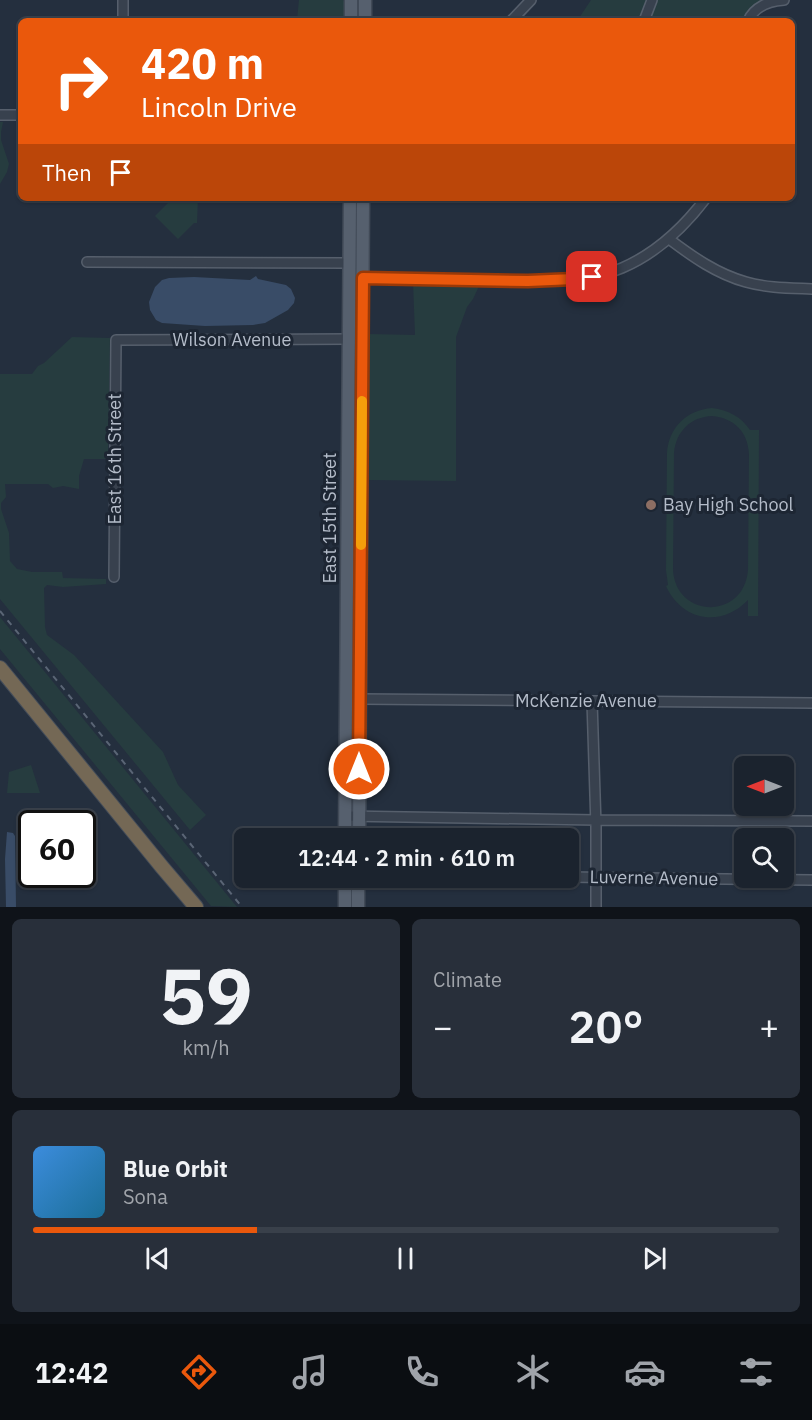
<!DOCTYPE html>
<meta charset="utf-8">
<style>
body{margin:0;font-family:"IBM Plex Sans",sans-serif;background:#282f3a;color:#f1f3f6;height:100vh;display:flex;flex-direction:column;font-size:22px;white-space:nowrap}
*{box-sizing:border-box;margin:0}
p{font-size:20px;color:#a0a4aa}
.icon{flex:none;width:33px;height:33px;fill:none;stroke:currentColor;stroke-width:2;stroke-linecap:round;stroke-linejoin:round}
.map{position:relative;height:907px;overflow:hidden}
.details{display:flex;flex-direction:column;gap:12px;padding:12px;background:#0f1319;flex:1}
.details>*{flex:none}
.banner{position:absolute;left:18px;top:18px;width:777px;height:183px;border-radius:9px;box-shadow:0 2px 4px #0004,0 0 0 2px #39404a;background:#ea580c;color:#fff;overflow:hidden}
.needle{width:39px;rotate:270deg}
.tools{position:absolute;left:734px;top:756px;display:grid;gap:12px}
.tools a{display:grid;place-items:center;width:60px;height:60px;border-radius:9px;background:#1b232e;box-shadow:0 2px 4px #0004,0 0 0 2px #39404a;font-size:30px}
.speed{position:absolute;left:18px;top:810px;display:flex;gap:12px;font-size:30px;font-weight:700;text-align:center}
.speed>*{display:grid;place-content:center;width:78px;height:78px;border-radius:50%;background:#1b232e;box-shadow:0 2px 4px #0004,0 0 0 2px #39404a;line-height:1}
.speed .limit{border:3px solid #111;border-radius:9px;background:#fff;color:#111}
.pin{position:absolute;display:grid;place-items:center;width:51px;height:51px;color:#fff;margin:-26px;border-radius:12px;box-shadow:0 3px 9px #0006}
.me{position:absolute;width:66px;margin:-33px;rotate:0deg;stroke-linejoin:round;filter:drop-shadow(0 0 4px #0008)}
.turn{display:flex;align-items:center;gap:21px;height:126px;padding:0 24px;font-size:27px}
.turn .icon{width:78px;height:78px;stroke-width:2.5}
.turn b{display:block;font-size:42px;line-height:51px}
.then{display:flex;align-items:center;height:57px;padding:0 24px;background:#0003;gap:12px;font-size:22px}
.big{font-size:45px;font-weight:600;line-height:1.1}
.details .tile{flex:1;display:flex;flex-direction:column;justify-content:center;gap:9px;min-width:0;padding:0 21px;border-radius:9px;background:#282f3a}
.details .dial{align-items:center;gap:0}
.dial b{font-size:78px;line-height:1}
.song{display:flex;align-items:center;gap:18px}
.cover{width:72px;height:72px;border-radius:9px;background:linear-gradient(135deg,hsl(210 70% 55%),hsl(200 70% 35%))}
.played{height:6px;border-radius:3px;background:linear-gradient(90deg,#ea580c 30%,#39404a 30%)}
.keys{display:flex;justify-content:space-around;direction:ltr}
.heat{display:flex;justify-content:space-between;align-items:center;font-size:33px;direction:ltr}
.details .tiles{flex:1;display:grid;gap:12px;grid-template-columns:1fr 1fr}
.tile:last-child{grid-column:span 2}
.trip{position:absolute;left:234px;top:828px;width:345px;height:60px;border-radius:9px;background:#1b232e;box-shadow:0 2px 4px #0004,0 0 0 2px #39404a;font-weight:600;line-height:60px;text-align:center}
.tabs{display:flex;height:96px;justify-content:space-around;align-items:center;background:#0b0e12;color:#a0a4aa}
.tabs .icon{width:42px;height:42px}
.tabs .selected{color:#ea580c}
.tabs b{font-size:27px;color:#f1f3f6}
.map>svg:first-child{display:block}
</style>
<div class="map">
<svg width="812" height="907" viewBox="0 0 812 907">
<rect width="100%" height="100%" fill="#242f3e"/>
<!-- green -->
<path fill="#263c3f" fill-rule="evenodd" d="M299,0H343L346,5V21H291L297,20Z
M591,0H647L639,21H577Z
M656,0H767C752,5 750,6 743,21H649Z
M0,122H3L1,132V140L9,164L7,172L0,184Z
M173,198H198L197,223H194L178,239L155,216Z
M413,282L480,284L473,299L467,307L456,337V481L367,480L368,334L415,335Z
M72,337L110,338L108,459H84L79,476V489L63,486L53,488L48,484H5L6,497L1,503V509L9,533L10,561L17,569L32,572H62L63,578L106,579V584L63,587L47,585L44,588L45,627L47,635L74,655L163,752L178,785L206,815L190,830L0,599V374H32L38,366L44,363Z
M712,408C729,410 741,417 750,430H759L758,616H748V600C721,628 682,621 666,586L668,585L666,570L667,453C669,427 687,410 712,408ZM712,416C734,418 748,432 749,454L748,570C744,620 676,619 673,570L674,453C676,431 691,417 712,416Z
M0,617L237,907L211,906L0,649Z
M31,765L40,793H7L9,772Z"/>
<!-- water -->
<path fill="#394c67" d="M256,276L258,279L286,285L291,289L295,298L294,303L288,310L265,323L253,325L205,326L162,323L156,320L150,310L149,302L155,287L162,280L169,278L194,277L250,280Z
M7,832L13,833L15,836L16,907H6L5,859Z"/>
<g fill="none" stroke-linecap="round" stroke-linejoin="round">
<defs>
<path id="minor" d="M123,21V0
M511,21L531,0
M644,21L652,0
M748,21C754,7 769,1 784,0
M0,115H21
M669,239C693,257 717,274 746,282C767,288 790,288 812,289
M87,262L349,263
M363,278C406,278 448,279 491,280C533,281 584,285 622,268C657,253 684,227 706,198
M114,577L116,340L349,339
M360,699L812,703
M592,701L596,826V907
M345,816L595,820L812,821
M568,877L812,880"/>
<path id="major" d="M351,21V0
M365,21V0
M345,838L350,198
M359,838L363,198
M345,907V878
M358,907V878"/>
<path id="highway" d="M0,668L162,867L196,907"/>
</defs>
<!-- minor casing -->
<use href="#minor" stroke="#565f6c" stroke-width="12"/>
<!-- major casing -->
<use href="#major" stroke="#414a57" stroke-width="15"/>
<!-- highway casing -->
<use href="#highway" stroke="#434c59" stroke-width="16"/>
<!-- minor -->
<use href="#minor" stroke="#38414e" stroke-width="9"/>
<!-- major -->
<use href="#major" stroke="#56606e" stroke-width="12"/>
<!-- highway -->
<use href="#highway" stroke="#746855" stroke-width="14"/>
<!-- rail -->
<path stroke="#5a6575" stroke-width="2" stroke-dasharray="6 6" stroke-linecap="butt" d="M0,611L242,907"/>
</g>
<g fill="none" stroke-linecap="round" stroke-linejoin="round">
<defs>
<path id="route" d="M359,769L363,278L528,281L574,279L592,277"/>
</defs>
<!-- route casing -->
<use href="#route" stroke="#983908" stroke-width="15"/>
<!-- route -->
<use href="#route" stroke="#ea580c" stroke-width="10"/>
<!-- slow -->
<path stroke="#f59e0b" stroke-width="10" d="M361,545L362,401"/>
</g>
<!-- markers -->
<circle fill="#8d6e63" stroke="#1d2633" stroke-width="2" cx="651" cy="505" r="6"/>
<g text-anchor="middle" stroke-width="6" stroke-linejoin="round" paint-order="stroke">
<!-- street labels -->
<g font-size="18" fill="#b4bcc9" stroke="#1d2633">
<text x="232" y="346">Wilson Avenue</text>
<text transform="translate(115 459) rotate(-90)" y="6">East 16th Street</text>
<text transform="translate(330 518) rotate(-90)" y="6">East 15th Street</text>
<text x="586" y="707">McKenzie Avenue</text>
<text transform="translate(654 878) rotate(1)" y="6">Luverne Avenue</text>
</g>
<!-- poi labels -->
<g font-size="18" fill="#b4bcc9" stroke="#1d2633" text-anchor="start">
<text x="663" y="511">Bay High School</text>
</g>
</g>
</svg>
<div class="tools">
<a><svg class="needle" viewBox="-14 -14 28 28"><path d="M0-13l5 13h-10z" fill="#e53935"/><path d="M0 13l5-13h-10z" fill="#a0a4aa"/></svg></a>
<a><svg class="icon" aria-label="search" viewBox="0 0 24 24"><circle cx="10" cy="10" r="6"/><path d="M15 15l6 6"/></svg></a>
</div>
<div class="speed"><div class="limit">60</div></div>
<div class="pin" style="left:592px;top:277px;background:#d93025"><svg class="icon" aria-label="arrive" viewBox="0 0 24 24"><path d="M6 21V4h12l-3 4 3 4H6"/></svg></div>
<svg class="me" style="left:359px;top:769px" viewBox="-20 -20 40 40"><circle r="17" fill="#ea580c" stroke="#fff" stroke-width="3"/><path d="M0-11L8 9 0 5-8 9z" fill="#fff"/></svg>
<div class="trip">12:44 · 2 min · 610 m</div>
<div class="banner">
<div class="turn"><svg class="icon" aria-label="right" viewBox="0 0 24 24"><path d="M7 20v-9h11M14 6l5 5-5 5"/></svg><div><b>420 m</b>Lincoln Drive</div></div>
<div class="then">Then<svg class="icon" aria-label="arrive" viewBox="0 0 24 24"><path d="M6 21V4h12l-3 4 3 4H6"/></svg></div>
</div>
</div>
<section class="details">
<div class="tiles">
<div class="tile dial"><b>59</b><p>km/h</p></div>
<div class="tile"><p>Climate</p>
<div class="heat"><a>−</a><b class="big">20°</b><a>+</a></div>
</div>
<div class="tile">
<div class="song"><i class="cover"></i><div><b>Blue Orbit</b><p>Sona</p></div></div>
<div class="played"></div>
<div class="keys"><svg class="icon" aria-label="previous" viewBox="0 0 24 24"><path d="M18 5L8 12l10 7zM5 5v14"/></svg><svg class="icon" aria-label="pause" viewBox="0 0 24 24"><path d="M8 5v14M16 5v14"/></svg><svg class="icon" aria-label="next" viewBox="0 0 24 24"><path d="M6 5l10 7-10 7zM19 5v14"/></svg></div>
</div>
</div>
</section>
<nav class="tabs">
<b>12:42</b>
<svg class="icon selected" aria-label="directions" viewBox="0 0 24 24"><path d="M12 3l9 9-9 9-9-9zM9 14v-3h6M13 9l2 2-2 2"/></svg>
<svg class="icon" aria-label="music" viewBox="0 0 24 24"><path d="M9 18V5l10-2v13"/><circle cx="6" cy="18" r="3"/><circle cx="16" cy="16" r="3"/></svg>
<svg class="icon" aria-label="phone" viewBox="0 0 24 24"><path d="M5 4h4l2 5-3 2q2 4 5 5l2-3 5 2v4C11 20 4 13 5 4z"/></svg>
<svg class="icon" aria-label="climate" viewBox="0 0 24 24"><path d="M12 3v18M4 7l16 10M4 17L20 7"/></svg>
<svg class="icon" aria-label="car" viewBox="0 0 24 24"><path d="M5 17H2v-5l4-1 3-4h7l3 4 3 1v5h-3M9 17h6M6 11h13"/><circle cx="7" cy="17" r="2"/><circle cx="17" cy="17" r="2"/></svg>
<svg class="icon" aria-label="filters" viewBox="0 0 24 24"><path d="M4 7h16M4 17h16"/><circle cx="9" cy="7" r="2"/><circle cx="15" cy="17" r="2"/></svg>
</nav>
